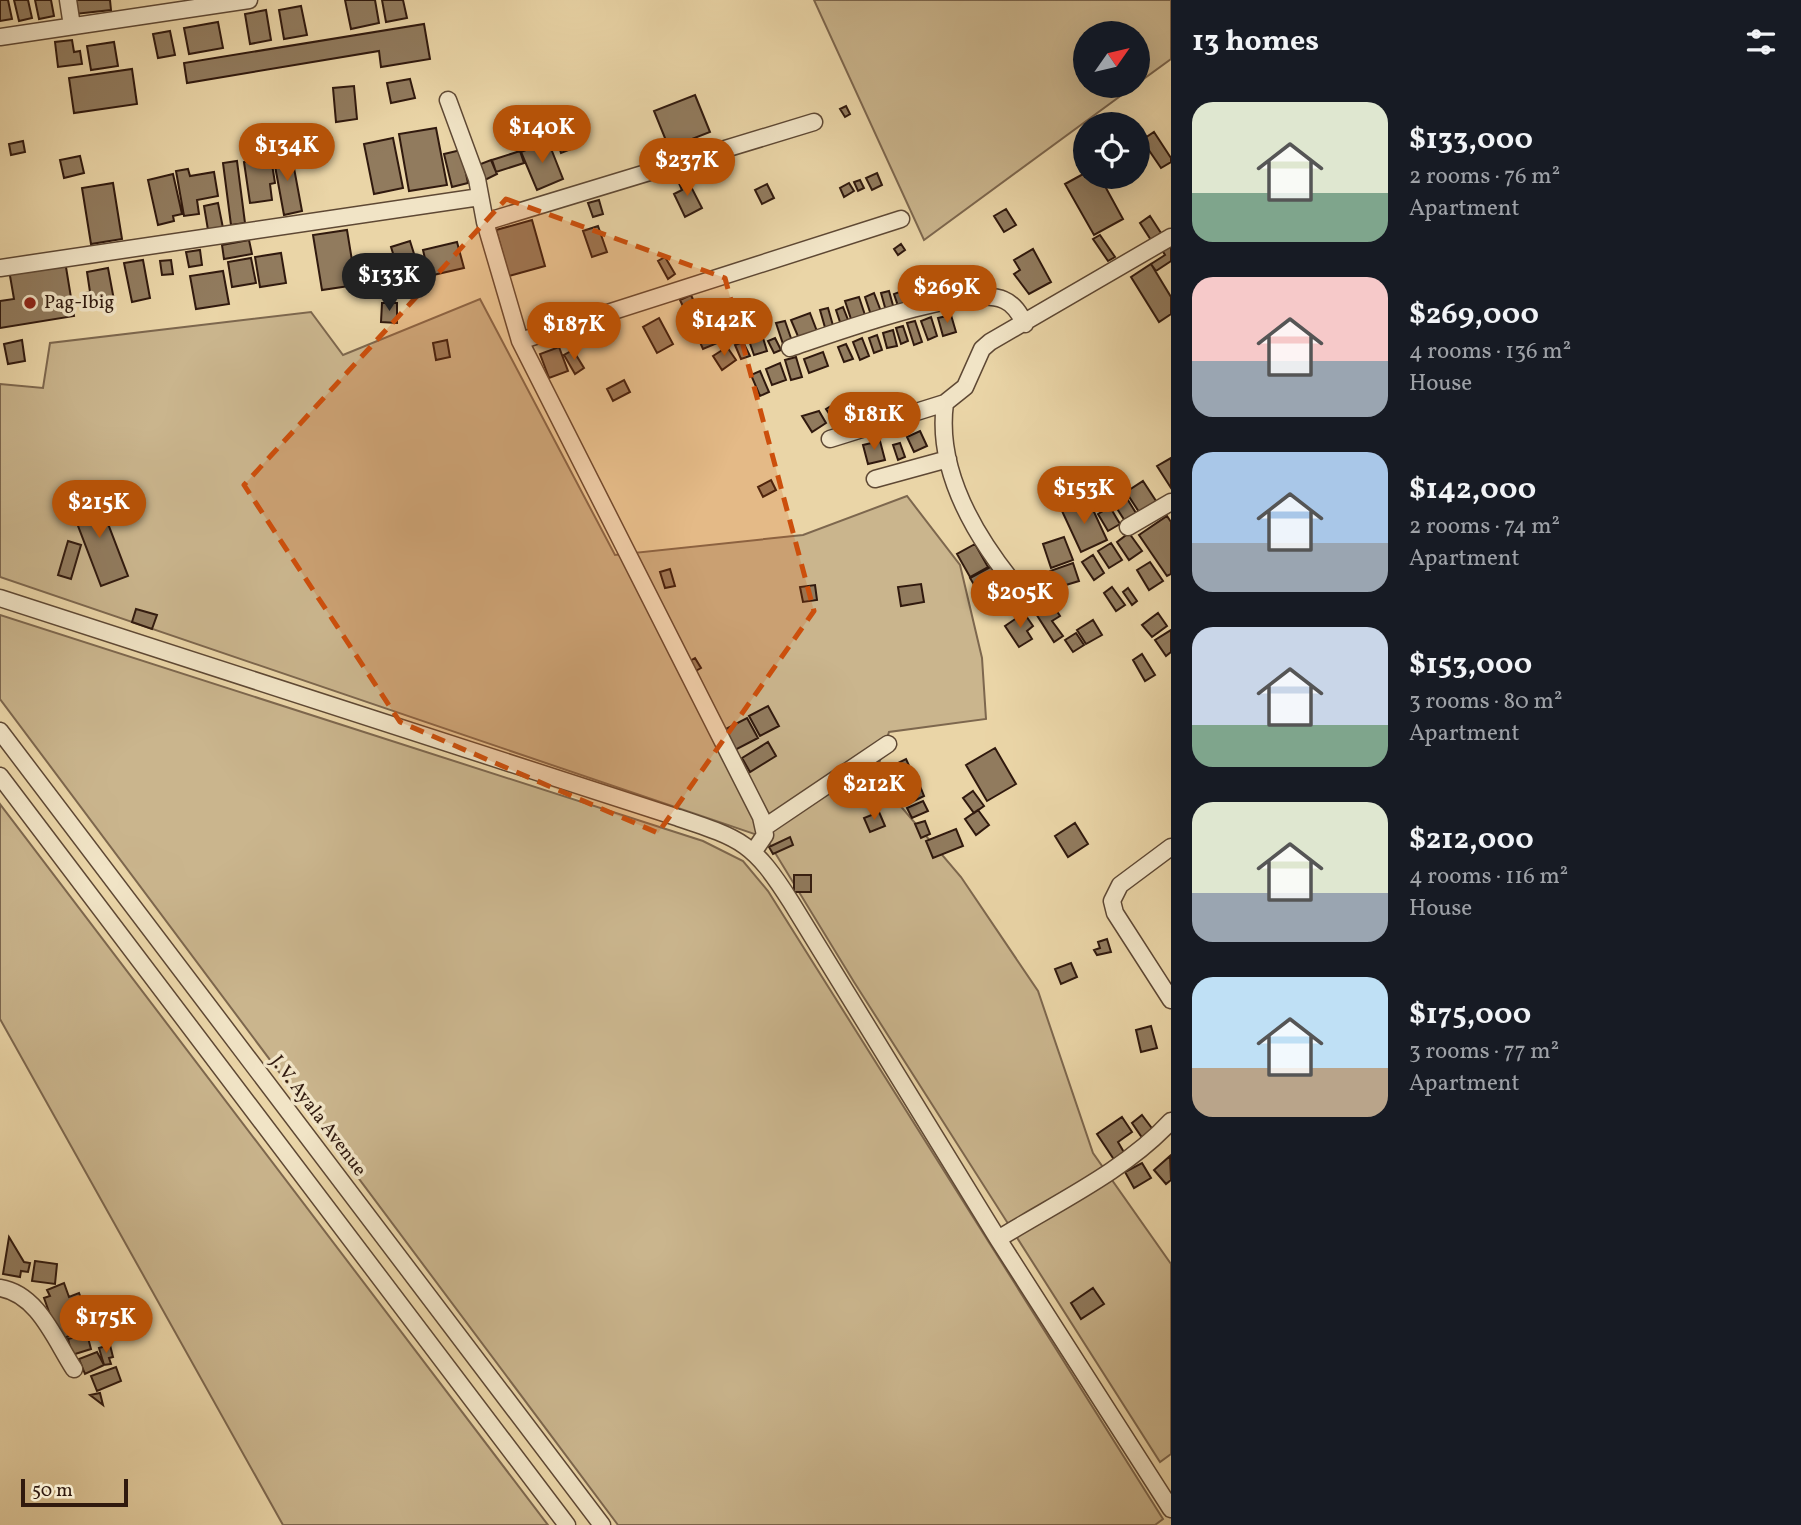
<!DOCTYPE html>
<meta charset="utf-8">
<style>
:root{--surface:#171b24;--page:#20242c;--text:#f1f3f6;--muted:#9ea1a6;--accent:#b45309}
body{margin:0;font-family:Vollkorn,serif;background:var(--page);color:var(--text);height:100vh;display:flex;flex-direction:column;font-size:26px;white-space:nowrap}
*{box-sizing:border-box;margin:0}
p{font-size:23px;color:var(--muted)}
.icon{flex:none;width:38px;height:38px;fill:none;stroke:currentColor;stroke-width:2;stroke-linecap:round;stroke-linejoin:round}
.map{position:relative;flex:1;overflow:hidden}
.panel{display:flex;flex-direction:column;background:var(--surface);width:630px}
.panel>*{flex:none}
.needle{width:46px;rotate:56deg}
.tools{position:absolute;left:1073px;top:21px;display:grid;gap:14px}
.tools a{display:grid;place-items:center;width:77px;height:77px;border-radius:50%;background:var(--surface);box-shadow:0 7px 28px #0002;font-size:35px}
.scale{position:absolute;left:21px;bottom:18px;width:107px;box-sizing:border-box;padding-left:7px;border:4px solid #30190e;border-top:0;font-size:19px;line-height:24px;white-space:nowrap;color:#30190e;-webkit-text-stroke:5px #f1e4c6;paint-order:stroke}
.price{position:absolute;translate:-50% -60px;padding:0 16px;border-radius:24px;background:var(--accent);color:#fff;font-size:23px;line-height:46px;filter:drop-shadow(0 2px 4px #0008)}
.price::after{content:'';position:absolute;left:50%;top:42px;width:21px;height:16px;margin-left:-10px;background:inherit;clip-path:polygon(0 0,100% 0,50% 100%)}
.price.on{background:#222;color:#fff}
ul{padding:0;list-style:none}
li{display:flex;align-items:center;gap:21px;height:175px;padding:0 21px}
li span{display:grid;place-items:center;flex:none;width:196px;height:140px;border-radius:21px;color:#555}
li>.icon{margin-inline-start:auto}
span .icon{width:84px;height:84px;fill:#fffc;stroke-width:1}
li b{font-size:30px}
h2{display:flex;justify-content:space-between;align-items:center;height:84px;padding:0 21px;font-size:30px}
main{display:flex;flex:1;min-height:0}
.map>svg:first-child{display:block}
.green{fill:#cab58d;stroke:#7d674e;stroke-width:2}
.building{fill:#917b5e;stroke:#30190e;stroke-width:2}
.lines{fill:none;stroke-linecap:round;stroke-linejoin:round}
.minor-casing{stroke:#5e4834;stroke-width:19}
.minor{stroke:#f1e4c6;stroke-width:16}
.marked{fill:#cc4f0c;fill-opacity:0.2;stroke:#cc4f0c;stroke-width:5;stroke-dasharray:14 9;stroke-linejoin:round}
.poi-dot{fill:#8f2418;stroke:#f1e4c6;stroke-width:2.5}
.labels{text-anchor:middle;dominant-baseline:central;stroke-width:7;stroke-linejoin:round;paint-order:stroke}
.poi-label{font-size:19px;fill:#30190e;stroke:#f1e4c6;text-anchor:start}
.street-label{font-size:19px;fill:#30190e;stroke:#f1e4c6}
</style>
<main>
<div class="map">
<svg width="1171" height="1525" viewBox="0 0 1171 1525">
<rect width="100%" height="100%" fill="#ead5a7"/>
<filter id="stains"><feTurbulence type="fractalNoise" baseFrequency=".00286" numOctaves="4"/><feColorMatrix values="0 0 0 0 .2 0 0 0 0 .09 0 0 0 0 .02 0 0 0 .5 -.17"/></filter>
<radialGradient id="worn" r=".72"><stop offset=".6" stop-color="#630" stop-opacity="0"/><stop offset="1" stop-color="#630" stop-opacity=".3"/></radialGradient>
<path class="green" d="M814,0H1171V59L1138,83V33H1085V86H1134L924,240Z
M480,299L615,555L803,535L907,496L960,565L982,658L986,719L889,732L875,776L961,877L1038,991L1093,1153L1171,1264V1454L1160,1462L854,982L766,838L0,577V384L43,388L50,343L311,312L343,355Z
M0,615L703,841L743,861L768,891L1163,1519L1155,1525H618L0,699Z
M0,804L548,1525H283L0,1019Z"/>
<path class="building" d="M0,0H8L12,19L0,21Z
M14,0H28L32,18L19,21Z
M35,0H51L54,16L39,19Z
M73,0H110L111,10L75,14Z
M345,0H375L379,23L351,29Z
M382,0H403L407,18L386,22Z
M301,6L307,35L284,39L279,10Z
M266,10L271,40L250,44L245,14Z
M218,22L223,48L189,54L184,28Z
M424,24L430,59L381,67L379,51L187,83L184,63Z
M170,31L175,55L158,58L153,34Z
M72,40L74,52L80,51L82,64L58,67L55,42Z
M114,42L118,66L91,70L87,46Z
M132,69L137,104L74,113L69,78Z
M410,79L415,98L391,103L387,83Z
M354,86L357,119L336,122L333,88Z
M695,95L710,132L669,148L654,111Z
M846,106L850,114L845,117L840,109Z
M436,128L447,185L409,191L399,134Z
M1154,132L1171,158V162L1161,168L1142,140Z
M570,136L574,148L561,153L557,141Z
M393,138L403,188L374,194L364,144Z
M23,141L25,152L11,155L9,144Z
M548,141L563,179L537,190L521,152Z
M461,150L468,183L452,187L444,154Z
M520,151L524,163L496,172L492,160Z
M291,152L302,211L284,215L273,155Z
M80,156L84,173L64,178L60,160Z
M271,158L275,183L270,184L272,200L250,203L244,162Z
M491,160L497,174L485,180L478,165Z
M237,161L245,223L231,225L223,163Z
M188,169L190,176L214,172L218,196L197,200L199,214L184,216L176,171Z
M877,173L882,185L872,190L866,178Z
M1085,173V177H1100L1123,219L1094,235L1065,184Z
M173,174L182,214L173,216L174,221L158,225L148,180Z
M686,177L702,208L685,217L674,194L682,190L678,181Z
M860,180L864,188L858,191L854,182Z
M113,183L122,239L91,244L82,188Z
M849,183L854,191L844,197L840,188Z
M767,184L774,198L762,204L755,190Z
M599,200L603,214L593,217L588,203Z
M218,203L223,228L208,230L204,206Z
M1006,209L1016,225L1004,232L994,216Z
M1150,216L1161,233L1151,240L1140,223Z
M532,220L545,266L509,276L496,230Z
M598,226L607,252L592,257L583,231Z
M347,230L356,285L322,290L313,235Z
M1100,235L1115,257L1108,261L1093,239Z
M249,240L252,254L224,259L222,245Z
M410,241L415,257L396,263L391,247Z
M457,242L464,268L429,276L423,250Z
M901,244L905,250L898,255L894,249Z
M1171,244V261L1156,271L1151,264L1165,255L1162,250Z
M1033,249L1051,282L1029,294L1014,274L1020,270L1014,260Z
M200,250L202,265L189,267L186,252Z
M281,253L286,283L260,287L255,257Z
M665,257L675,274L668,279L658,261Z
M251,258L256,283L232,287L228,262Z
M143,260L150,298L132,302L124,263Z
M171,260L173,274L162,275L160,261Z
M65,261L74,316L0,328V301L14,299L9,270Z
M1151,264L1171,297V314L1159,322L1131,277Z
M108,268L114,300L87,305L85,293L90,292L87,272Z
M223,271L229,304L196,309L190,276Z
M915,284L921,301L912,305L906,287Z
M889,291L894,309L886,311L881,293Z
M902,291L907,307L899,309L894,294Z
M874,293L882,314L872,318L865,297Z
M691,295L699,313L688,317L680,300Z
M859,297L866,318L852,322L845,301Z
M382,303H397V323L381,322Z
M843,307L850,325L842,328L836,310Z
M828,308L834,329L826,331L820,310Z
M709,312L722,341L703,349L690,320Z
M810,313L818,334L800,341L791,320Z
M951,315L956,332L943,336L938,318Z
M931,317L937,336L928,340L921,321Z
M659,318L673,344L657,353L643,327Z
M785,321L792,341L783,344L776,323Z
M915,321L922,342L914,345L907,323Z
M903,326L908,341L901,344L896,328Z
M600,327L605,339L590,346L585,334Z
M760,328L767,351L754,355L746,332Z
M893,330L897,346L887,348L883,333Z
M877,335L882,350L874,353L869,338Z
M775,338L781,350L774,353L768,341Z
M862,338L869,356L860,360L853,342Z
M22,340L25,361L8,364L4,344Z
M447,340L450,357L436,360L433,343Z
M743,342L750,356L741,359L735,345Z
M846,344L853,359L844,362L838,347Z
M559,347L568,371L549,378L540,354Z
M727,347L736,360L722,370L713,356Z
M573,350L584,368L575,374L564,355Z
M823,352L828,366L809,373L804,359Z
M796,357L802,377L791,380L785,360Z
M780,363L786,380L772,385L766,369Z
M760,371L769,392L760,396L751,375Z
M624,380L630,392L613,401L607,389Z
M871,397L880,413L864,422L855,406Z
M839,401L852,422L840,430L826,409Z
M819,411L826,423L812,432L802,416Z
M920,431L927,446L914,452L907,437Z
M880,441L885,460L868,464L863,445Z
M900,443L905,457L898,460L893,445Z
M1171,458V488L1157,466Z
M771,480L776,490L763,497L758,487Z
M1143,481L1158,504L1141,515L1126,492Z
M97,495L128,576L101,586L70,505Z
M1126,497L1136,513L1125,521L1114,504Z
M1088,499L1107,540L1081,552L1062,511Z
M1110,507L1120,524L1108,531L1098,514Z
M1167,516L1171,522V574L1167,576L1139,535Z
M1129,533L1142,551L1129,560L1117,542Z
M1064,537L1073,560L1051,568L1043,544Z
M68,541L81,545L71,579L58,575Z
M1111,543L1122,560L1109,568L1098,551Z
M975,544L988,567L970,577L957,554Z
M1093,555L1104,573L1094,580L1082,562Z
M1150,562L1163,581L1149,590L1137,570Z
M1073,563L1079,581L1056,588L1050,571Z
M994,565L1006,586L995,592L1001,603L989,610L970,578Z
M670,569L675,586L665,588L660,572Z
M921,584L924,602L901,606L898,587Z
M815,585L817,600L803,602L800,587Z
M1112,587L1125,605L1116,611L1104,593Z
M1128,588L1137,601L1132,605L1123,592Z
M1049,599L1060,616L1052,621L1063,636L1054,642L1033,609Z
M136,609L157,615L152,629L132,622Z
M1024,613L1033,626L1027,631L1032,639L1019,647L1005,626Z
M1158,613L1167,626L1152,637L1142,625Z
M1093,620L1102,635L1086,644L1077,630Z
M1171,630V652L1166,656L1155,640Z
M1076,633L1084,645L1073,652L1065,640Z
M1142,654L1155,675L1145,681L1133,660Z
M695,658L701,668L694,672L688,662Z
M768,706L779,726L760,736L749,716Z
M747,718L758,738L735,750L724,730Z
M768,742L776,756L750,772L742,758Z
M995,748L1016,784L987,801L966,765Z
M906,759L911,770L894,777L890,767Z
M877,771L882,781L872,784L868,775Z
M914,774L918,784L902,791L897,781Z
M920,786L924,796L908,804L903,793Z
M973,791L984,806L974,813L963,798Z
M923,801L928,811L912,818L907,808Z
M978,810L989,825L976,835L965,819Z
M879,812L885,826L870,832L864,818Z
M925,821L930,834L921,838L915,824Z
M1075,823L1088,844L1068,857L1055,836Z
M956,829L963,846L933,858L926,841Z
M790,837L793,845L773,854L769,847Z
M794,875H811V892H794Z
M1107,939L1111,952L1097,955L1094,950L1100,948L1098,942Z
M1071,963L1077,977L1061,984L1055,969Z
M1151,1026L1157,1048L1141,1052L1136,1030Z
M1142,1115L1154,1131L1143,1139L1132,1123Z
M1122,1117L1132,1132L1118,1142L1125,1154L1115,1161L1097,1134Z
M1170,1156L1171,1180L1166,1184L1154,1170Z
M1142,1163L1151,1178L1134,1188L1125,1172Z
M9,1237L24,1262L30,1263L28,1272L21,1271L20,1277L3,1274Z
M35,1261L57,1264L55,1284L32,1281Z
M64,1283L69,1297L79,1293L85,1309L76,1312L83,1331L59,1340L44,1298L50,1296L47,1290Z
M1093,1288L1104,1304L1081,1319L1071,1303Z
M87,1334L91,1349L72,1355L68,1339Z
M110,1345L113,1357L109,1358L111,1364L104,1365L99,1348Z
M97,1352L104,1365L85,1374L79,1359Z
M116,1367L121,1381L97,1391L91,1376Z
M100,1393L103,1405L90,1395Z"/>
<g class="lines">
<defs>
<path id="minor" d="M68,0L72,26
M0,37L249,0
M448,100L477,179L485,222L520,341L761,817L765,835L754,851
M485,222L814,122
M0,268L480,197
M520,341L901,219
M790,348C829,335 970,283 1004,300C1014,304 1020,314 1025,324
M830,439L945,403
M875,479L948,459
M1128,527L1171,502
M0,598L676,817C742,839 753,842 791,902L998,1239L1171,1509
M1026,598C981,546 935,476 945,403L965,387L982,349L990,342L1171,237
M0,731L602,1525
M0,776L567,1525
M765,827L888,744
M1171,847L1120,885L1112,901L1115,913L1171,1000
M998,1239C1056,1203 1125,1171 1171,1121
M0,1288C38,1294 55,1340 74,1369"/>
</defs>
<use href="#minor" class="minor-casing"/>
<use href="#minor" class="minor"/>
</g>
<path class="marked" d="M506,199L725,278L814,611L658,833L400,722L244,485Z"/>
<circle class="poi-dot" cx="30" cy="303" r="7"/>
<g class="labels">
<g class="poi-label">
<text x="44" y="303">Pag-Ibig</text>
</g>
<g class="street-label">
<text transform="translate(318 1116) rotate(53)">J. V. Ayala Avenue</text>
</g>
</g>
<rect width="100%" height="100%" filter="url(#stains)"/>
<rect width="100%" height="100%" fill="url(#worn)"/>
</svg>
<div class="tools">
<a><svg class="needle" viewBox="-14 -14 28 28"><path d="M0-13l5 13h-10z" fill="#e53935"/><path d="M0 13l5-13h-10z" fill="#9ea1a6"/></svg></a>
<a><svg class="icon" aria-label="locate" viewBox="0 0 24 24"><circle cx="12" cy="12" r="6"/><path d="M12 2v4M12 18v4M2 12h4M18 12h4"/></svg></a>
</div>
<div class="scale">50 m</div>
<b class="price" style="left:542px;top:165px">$140K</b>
<b class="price" style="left:287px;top:183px">$134K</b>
<b class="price" style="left:687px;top:198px">$237K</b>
<b class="price on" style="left:389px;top:313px">$133K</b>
<b class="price" style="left:947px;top:325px">$269K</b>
<b class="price" style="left:724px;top:358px">$142K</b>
<b class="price" style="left:574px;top:362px">$187K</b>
<b class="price" style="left:874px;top:452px">$181K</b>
<b class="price" style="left:1084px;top:526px">$153K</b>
<b class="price" style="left:99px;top:540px">$215K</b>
<b class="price" style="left:1020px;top:630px">$205K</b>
<b class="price" style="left:874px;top:822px">$212K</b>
<b class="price" style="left:106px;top:1355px">$175K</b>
</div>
<section class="panel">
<h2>13 homes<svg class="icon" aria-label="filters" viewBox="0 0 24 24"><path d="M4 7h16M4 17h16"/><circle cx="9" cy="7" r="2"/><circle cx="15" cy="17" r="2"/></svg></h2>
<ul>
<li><span style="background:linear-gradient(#dfe7d0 65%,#7fa58c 0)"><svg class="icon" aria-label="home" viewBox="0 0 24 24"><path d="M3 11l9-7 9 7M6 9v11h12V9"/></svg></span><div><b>$133,000</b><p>2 rooms · 76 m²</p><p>Apartment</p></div></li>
<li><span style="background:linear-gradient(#f6c9c9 60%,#9aa5b1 0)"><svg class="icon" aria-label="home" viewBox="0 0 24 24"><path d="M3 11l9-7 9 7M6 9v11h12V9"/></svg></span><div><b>$269,000</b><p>4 rooms · 136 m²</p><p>House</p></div></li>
<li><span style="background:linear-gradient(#a9c7e8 65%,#9aa5b1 0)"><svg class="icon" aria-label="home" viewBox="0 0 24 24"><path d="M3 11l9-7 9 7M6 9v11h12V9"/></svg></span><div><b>$142,000</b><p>2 rooms · 74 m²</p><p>Apartment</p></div></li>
<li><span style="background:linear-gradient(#c9d6e8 70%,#7fa58c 0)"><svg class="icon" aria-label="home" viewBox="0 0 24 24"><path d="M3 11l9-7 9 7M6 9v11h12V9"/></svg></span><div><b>$153,000</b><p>3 rooms · 80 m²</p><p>Apartment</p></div></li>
<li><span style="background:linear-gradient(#dfe7d0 65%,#9aa5b1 0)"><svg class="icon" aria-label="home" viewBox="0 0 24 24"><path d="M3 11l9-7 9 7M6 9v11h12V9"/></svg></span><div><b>$212,000</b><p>4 rooms · 116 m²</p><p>House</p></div></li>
<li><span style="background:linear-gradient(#bfe0f5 65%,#b9a48a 0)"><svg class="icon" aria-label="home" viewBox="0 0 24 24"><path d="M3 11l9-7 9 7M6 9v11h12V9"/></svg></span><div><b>$175,000</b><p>3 rooms · 77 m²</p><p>Apartment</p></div></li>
</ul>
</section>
</main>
